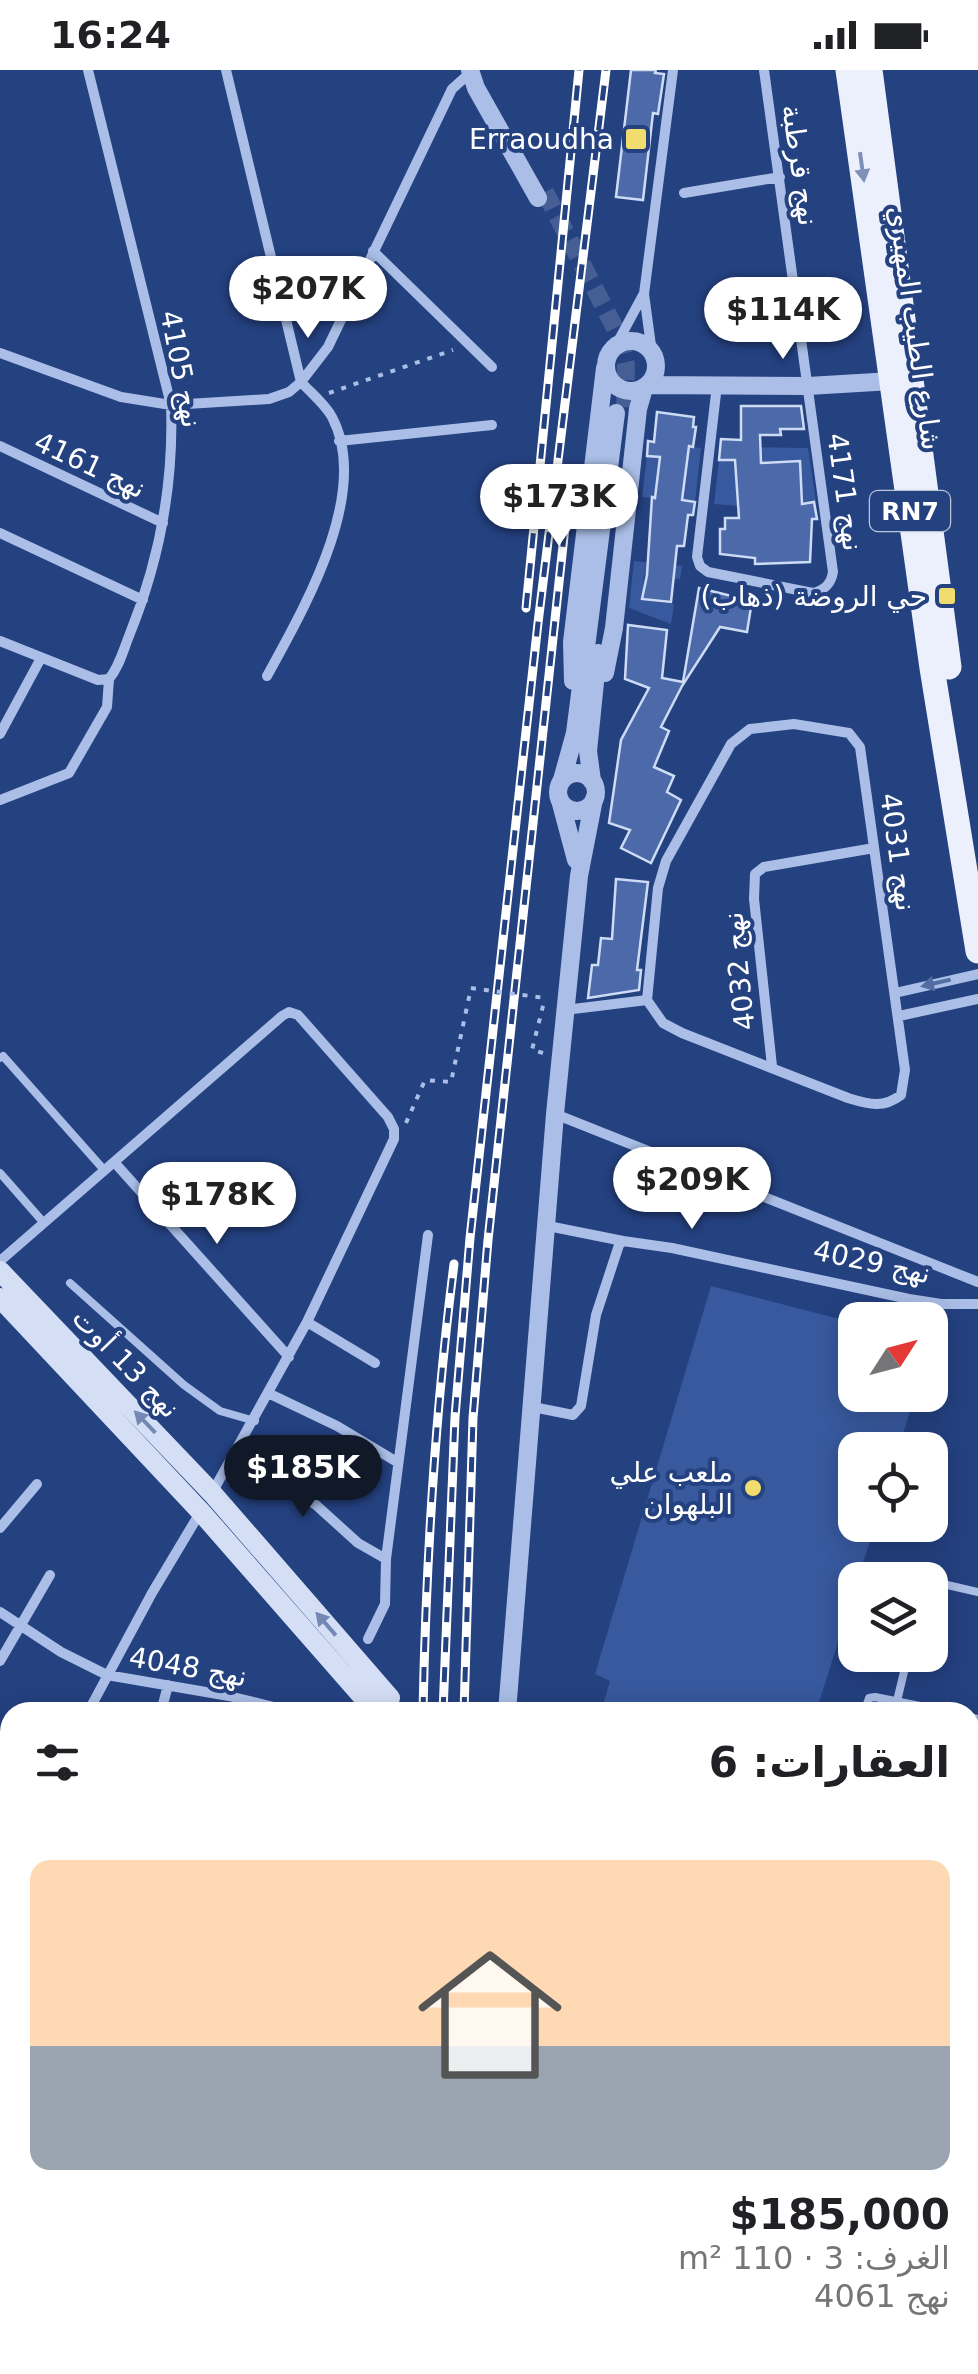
<!DOCTYPE html>
<html lang="ar">
<meta charset="utf-8">
<style>
:root{--surface:#fff;--page:#f2f2f2;--text:#202124;--muted:#757577;--accent:#111827}
body{margin:0;font-family:"DejaVu Sans",Vazirmatn,sans-serif;background:var(--page);color:var(--text);direction:rtl;height:100vh;display:flex;flex-direction:column;font-size:38px;white-space:nowrap}
*{box-sizing:border-box;margin:0}
p{font-size:32px;color:var(--muted)}
.icon{flex:none;width:55px;height:55px;fill:none;stroke:currentColor;stroke-width:2;stroke-linecap:round;stroke-linejoin:round}
.map{position:relative;flex:1;overflow:hidden;direction:ltr}
.details{position:absolute;left:0px;top:1632px;width:980px;height:672px;display:flex;flex-direction:column;background:var(--surface);border-radius:30px 30px 0 0;box-shadow:0 5px 25px #0003;direction:rtl}
.details>*{flex:none}
.needle{width:65px;rotate:54deg}
.tools{position:absolute;left:838px;top:1232px;display:grid;gap:20px}
.tools a{display:grid;place-items:center;width:110px;height:110px;border-radius:20px;background:var(--surface);box-shadow:0 5px 25px #0003;font-size:50px}
.price{position:absolute;translate:-50% -85px;padding:0 22px;border-radius:35px;background:#fff;color:#222;font-size:32px;line-height:65px;filter:drop-shadow(0 2px 5px #0008)}
.price::after{content:'';position:absolute;left:50%;top:60px;width:30px;height:22px;margin-left:-15px;background:inherit;clip-path:polygon(0 0,100% 0,50% 100%)}
.price.selected{background:var(--accent);color:#fff}
ul{padding:0;list-style:none}
li{display:grid;align-content:center;gap:20px;height:530px;padding:0 30px}
li span{display:grid;place-items:center;height:310px;border-radius:20px;color:#555}
li>.icon{margin-inline-start:auto}
span .icon{width:180px;height:180px;fill:#fffc;stroke-width:1}
li b{font-size:42px}
h2{display:flex;justify-content:space-between;align-items:center;height:120px;padding:0 30px;font-size:42px}
.status{display:flex;justify-content:space-between;align-items:center;height:70px;padding:0 50px;background:var(--surface);direction:ltr}
.status svg{height:28px;fill:currentColor}
.map>svg:first-child{display:block}
.green{fill:#38599e}
.building{fill:#4c6aa9;stroke:#cedbf5;stroke-width:2.5}
.lines{fill:none;stroke-linecap:round;stroke-linejoin:round}
.tertiary-tunnel{stroke:#455e93;stroke-width:18;stroke-dasharray:18 9;stroke-linecap:butt}
.path{stroke:#aabee7;stroke-width:4;stroke-dasharray:5 8;stroke-linecap:butt}
.service{stroke:#aabee7;stroke-width:8}
.minor{stroke:#aabee7;stroke-width:10}
.tertiary{stroke:#aabee7;stroke-width:18}
.secondary{stroke:#d4dff6;stroke-width:20}
.primary{stroke:#ecf0fd;stroke-width:25}
.rail-casing{stroke:#fff;stroke-width:9}
.rail{stroke:#244180;stroke-width:5;stroke-dasharray:15;stroke-linecap:butt}
.path-bridge{stroke:#aabee7;stroke-width:4;stroke-dasharray:5 8;stroke-linecap:butt}
.oneway{fill:#7e90b8}
.oneway2{fill:#536da4}
.oneway3{fill:#7388b5}
.poi-dot{fill:#f1dc6e;stroke:#244180;stroke-width:4}
.labels{text-anchor:middle;dominant-baseline:central;stroke-width:8;stroke-linejoin:round;paint-order:stroke}
.shield{fill:#244180;stroke:#bdc6d9;stroke-width:2.5}
.shield-label{font-size:25px;font-weight:bold;fill:#fff}
.poi-label{font-size:28px;fill:#fff;stroke:#244180;text-anchor:end}
.street-label{font-size:28px;fill:#fff;stroke:#244180}
</style>
<div class="status"><b>16:24</b><svg viewBox="0 0 49 12"><path d="M0 12V9h3v3zM5 12V6h3v6zM10 12V3h3v9zM15 12V0h3v12zM26 1h20v11H26zM47 4h2v5h-2z"/></svg></div>
<div class="map">
<svg width="978" height="2304" viewBox="0 0 978 2304">
<rect width="100%" height="100%" fill="#244180"/>
<path class="green" d="M677,375L701,378L695,432L642,427L647,386L664,388Z
M745,377L808,378L816,432L765,438L714,434L719,390H738Z
M634,491L682,496L680,509L644,505L642,529L674,534L671,554L629,538Z
M711,1216L855,1253V1325H915L898,1380H855V1455H875L816,1642H601L610,1611L595,1604Z"/>
<path class="building" d="M631,0H656L655,3L664,4L658,44L653,43L643,130L616,127Z
M741,336H801L804,359H780L781,365H760L761,393L800,391L802,434L814,432L817,449H812L810,492L755,494V488L720,484V459H725V448H739L735,390H719L721,369L741,370Z
M657,342L694,347L693,357H696L693,377L689,376L682,430L695,432L693,445H688L684,476H677L671,532L642,529L647,505L652,427L655,428L660,387L647,386L648,371L654,372Z
M699,518L752,531L747,562L720,557L682,616L661,657L669,661L654,697L674,706L667,722L681,730L651,793L621,778L630,760L609,753L621,670L649,618L625,609L628,555L667,560L662,608L683,612Z
M616,809L648,812L637,900H641L639,920L588,928L592,895H598L601,868L612,869Z"/>
<g class="lines">
<path class="tertiary-tunnel" d="M545,122L620,268L626,295L625,344"/>
<path class="path" d="M329,323L453,280
M543,983L532,980L545,928
M406,1053L425,1010L451,1012L471,918"/>
<path class="service" d="M0,988L3,986L105,1101
M0,1103L44,1153
M70,1213L184,1315L220,1341L255,1351
M930,1511L978,1522
M897,1631L908,1585
M864,1642L869,1628L875,1627L950,1642
M970,1647L978,1649"/>
<path class="minor" d="M226,0L301,312C311,323 325,334 332,347C372,423 303,540 267,606
M684,123L780,107
M373,181L492,297
M615,277L643,225
M0,283L121,327L171,335L269,329L289,322L301,312L328,277L452,19L471,2
M652,283L644,224L673,0
M717,315L697,487L700,496L708,502L813,523C825,520 831,514 833,502L764,0
M339,371L492,355
M0,376L163,453
M0,463L143,530
M0,571L98,610L109,609C119,597 123,581 129,566C159,492 174,415 171,335L88,0
M794,654L849,663L860,677L905,1000L901,1025C883,1039 868,1034 848,1028L682,963L663,953L647,930L658,818L666,791L731,674L750,659Z
M0,664L41,588
M0,730L69,703L107,637L109,609
M895,923L978,904
M565,940L647,930
M899,946L978,929
M772,996L754,829L755,804L764,797L874,778
M555,1044L978,1212
M115,1093L289,1287
M548,1156L623,1171
M0,1191L282,946L289,942L298,945L388,1047L394,1059V1069L307,1252L212,1423
M307,1252L375,1293
M270,1324L337,1356L397,1392
M533,1337L573,1345L581,1336L596,1245L619,1175L623,1171L672,1178L909,1229L941,1234H978
M237,1383L316,1435L358,1473L386,1489
M0,1458L37,1414
M0,1542L61,1582L107,1605L229,1626L286,1640L324,1642
M368,1569L385,1534L386,1489L428,1165
M0,1591L50,1505
M88,1642L152,1523L201,1441
M161,1642L168,1615
M0,1809L10,1789
M0,1833L10,1835
M0,1939L10,1941
M0,2029L10,2031
M0,2142L10,2144
M3,2235L10,2213
M272,2295L355,2304
M611,2295L635,2304
M660,2304L661,2295
M783,2304L785,2295"/>
<path class="tertiary" d="M470,0L476,18L538,128
M606 296a25 25 0 1 1 50 0a25 25 0 1 1-50 0Z
M648,315L808,316L892,311
M605,603L614,558L638,339L644,318
M573,611L572,572L605,298
M558 722a19 19 0 1 1 38 0a19 19 0 1 1-38 0Z
M562,710L575,663L616,343
M592,711L588,681L598,583
M560,730L576,790
M507,1642L555,1044L579,806L594,729
M494,2295V2304
M381,2304L382,2295"/>
<path class="secondary" d="M0,1201L212,1423L390,1628
M0,1228L201,1442L376,1642
M970,1897L978,1792
M970,2071L978,2014
M970,2102L978,2097
M920,2304L921,2295
M937,2304L938,2295"/>
<path class="primary" d="M848,0L932,598L978,881
M870,0L949,597"/>
<defs>
<path id="rail" d="M526,538L579,0
M423,1642C426,1492 435,1343 454,1194
M443,1642L455,1347L470,1168L538,553L606,0
M464,1642L473,1348L488,1170L565,457
M424,2295V2304
M450,2295V2304"/>
</defs>
<use href="#rail" class="rail-casing"/>
<use href="#rail" class="rail"/>
<path class="path-bridge" d="M471,918L545,928"/>
</g>
<defs><path id="oneway-solid" d="M-6-.8H1V-3.2L6.5 0L1 3.2V.8H-6Z" transform="scale(2.5)"/></defs>
<use class="oneway" href="#oneway-solid" transform="translate(862 97) rotate(82)"/>
<use class="oneway2" href="#oneway-solid" transform="translate(936 913) rotate(167)"/>
<g class="oneway3">
<use href="#oneway-solid" transform="translate(145 1352) rotate(-134)"/>
<use href="#oneway-solid" transform="translate(326 1554) rotate(-131)"/>
</g>
<g class="poi-dot">
<rect x="624" y="57" width="24" height="24" rx="5"/>
<rect x="937" y="516" width="20" height="20" rx="5"/>
<circle cx="753" cy="1418" r="10"/>
</g>
<g class="labels">
<rect class="shield" x="870" y="421" width="80" height="40" rx="8"/>
<g class="shield-label">
<text x="910" y="441">RN7</text>
</g>
<g class="poi-label">
<text x="614" y="69">Erraoudha</text>
<text x="927" y="526">حي الروضة (ذهاب)</text>
<text x="733" y="1402">ملعب علي<tspan x="733" dy="32">البلهوان</tspan></text>
</g>
<g class="street-label">
<text transform="translate(800 95) rotate(82)">نهج قرطبة</text>
<text transform="translate(915 258) rotate(82)">شارع الطيب المهيري</text>
<text transform="translate(181 299) rotate(79)">نهج 4105</text>
<text transform="translate(90 395) rotate(25)">نهج 4161</text>
<text transform="translate(845 422) rotate(82)">نهج 4171</text>
<text transform="translate(898 782) rotate(82)">نهج 4031</text>
<text transform="translate(739 901) rotate(-96)">نهج 4032</text>
<text transform="translate(872 1192) rotate(12)">نهج 4029</text>
<text transform="translate(126 1293) rotate(46)">نهج 13 أوت</text>
<text transform="translate(188 1597) rotate(10)">نهج 4048</text>
</g>
</g>
</svg>
<div class="tools">
<a><svg class="needle" viewBox="-14 -14 28 28"><path d="M0-13l5 13h-10z" fill="#e53935"/><path d="M0 13l5-13h-10z" fill="#757577"/></svg></a>
<a><svg class="icon" aria-label="locate" viewBox="0 0 24 24"><circle cx="12" cy="12" r="6"/><path d="M12 2v4M12 18v4M2 12h4M18 12h4"/></svg></a>
<a><svg class="icon" aria-label="layers" viewBox="0 0 24 24"><path d="M12 4l9 5-9 5-9-5zM3 14l9 5 9-5"/></svg></a>
</div>
<b class="price" style="left:308px;top:271px">$207K</b>
<b class="price" style="left:783px;top:292px">$114K</b>
<b class="price" style="left:559px;top:479px">$173K</b>
<b class="price" style="left:692px;top:1162px">$209K</b>
<b class="price" style="left:217px;top:1177px">$178K</b>
<b class="price selected" style="left:303px;top:1450px">$185K</b>
<section class="details">
<h2>العقارات: 6<svg class="icon" aria-label="filters" viewBox="0 0 24 24"><path d="M4 7h16M4 17h16"/><circle cx="9" cy="7" r="2"/><circle cx="15" cy="17" r="2"/></svg></h2>
<ul>
<li><span style="background:linear-gradient(#ffd9b3 60%,#9aa5b1 0)"><svg class="icon" aria-label="home" viewBox="0 0 24 24"><path d="M3 11l9-7 9 7M6 9v11h12V9"/></svg></span><div><b>$185,000</b><p>الغرف: 3 · 110 m²</p><p>نهج 4061</p></div></li>
</ul>
</section>
</div>
